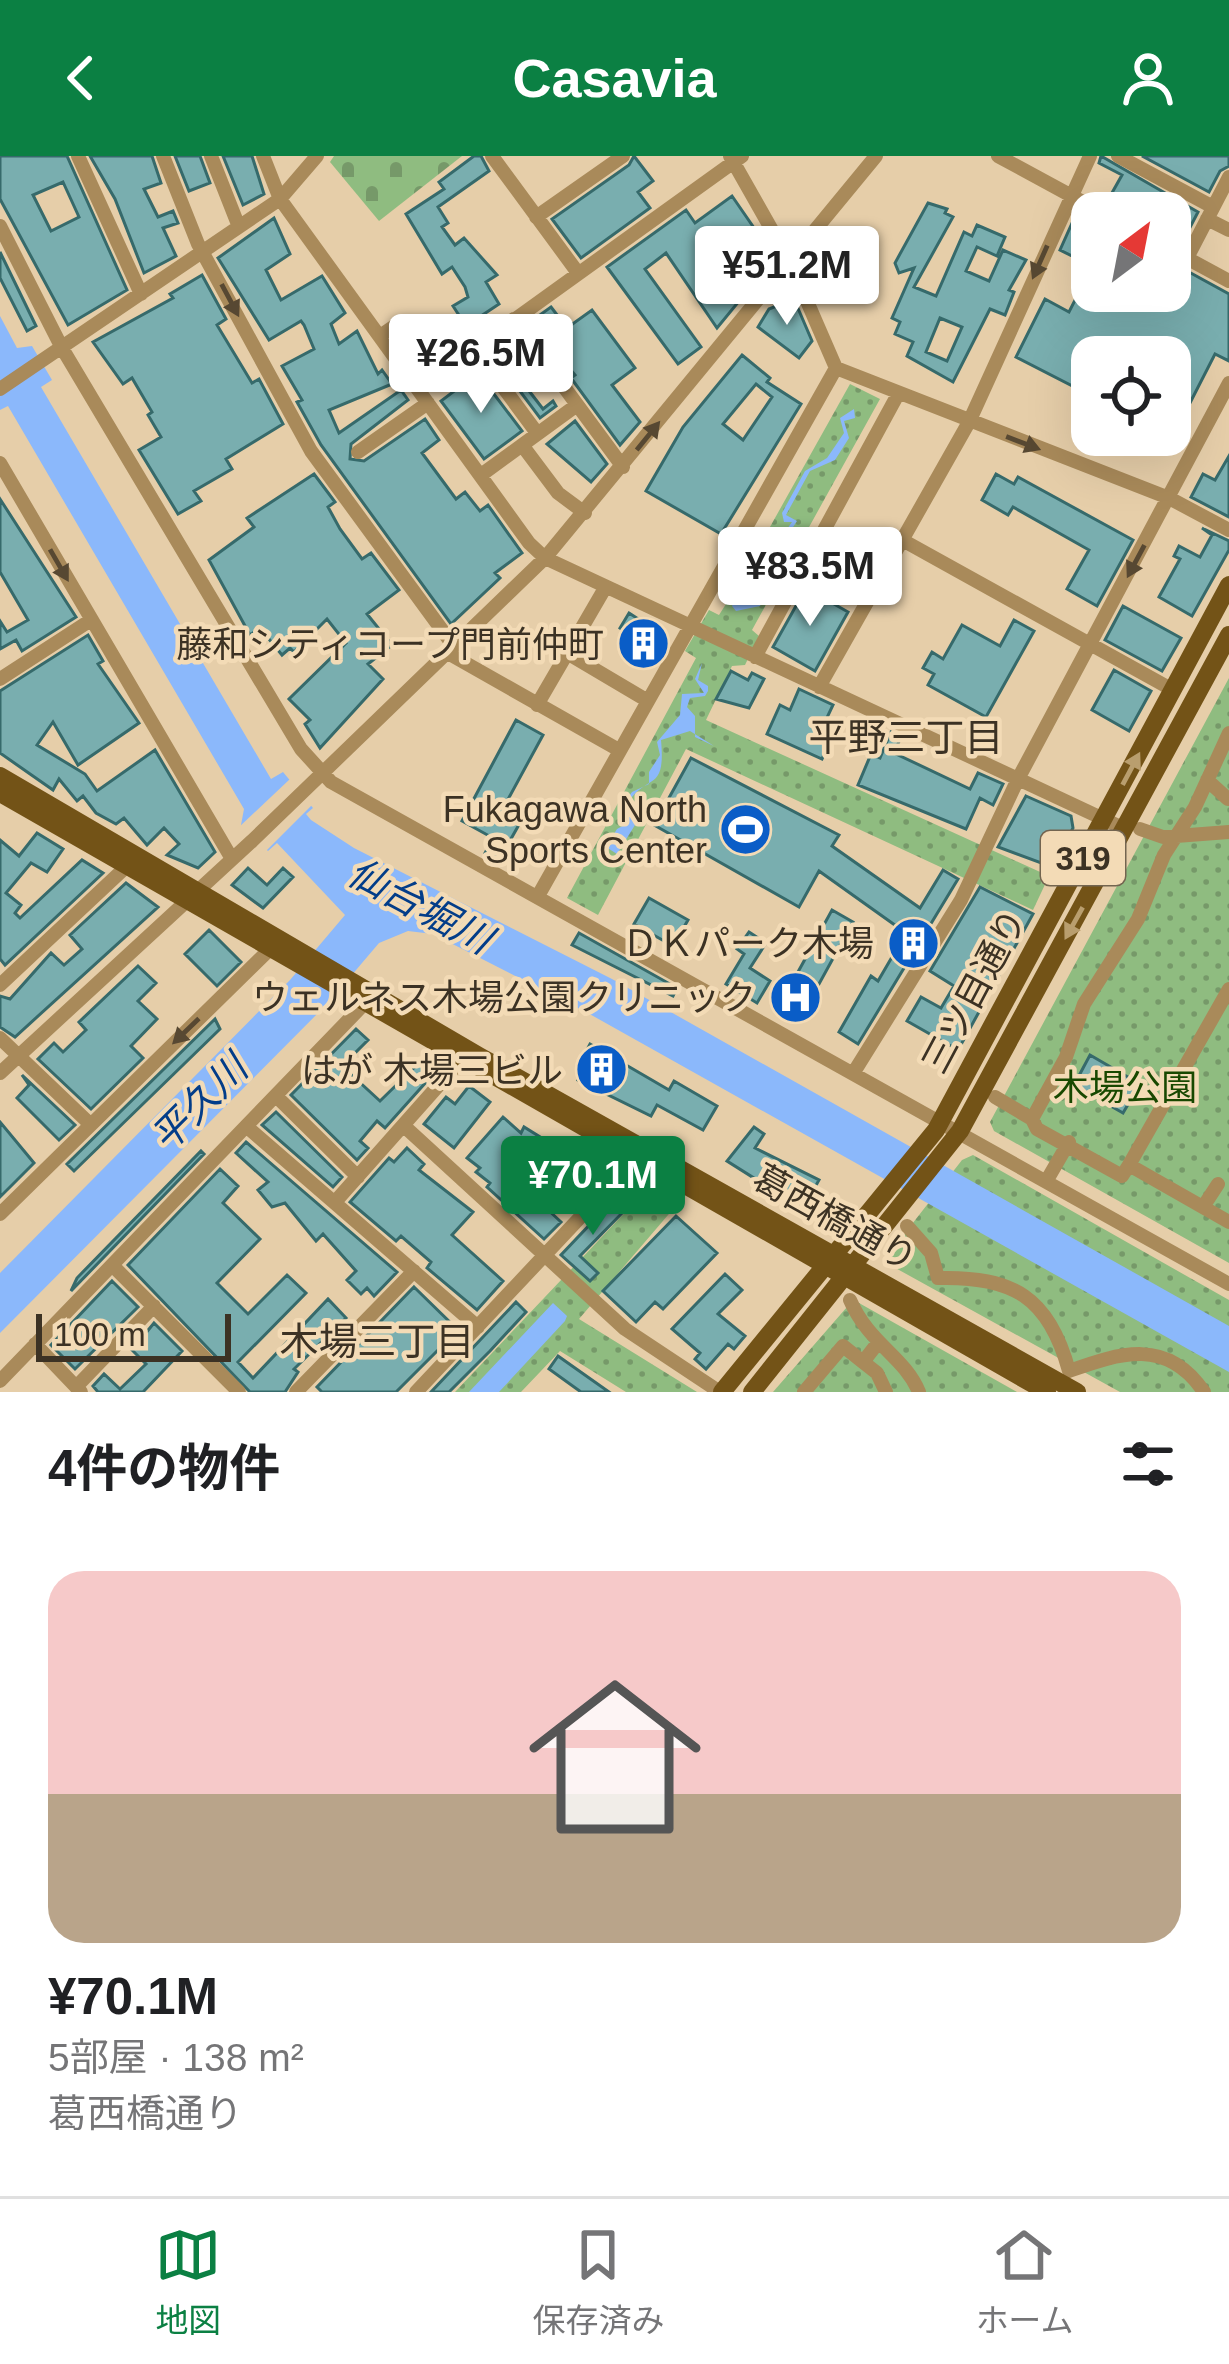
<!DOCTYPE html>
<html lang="ja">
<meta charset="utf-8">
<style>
:root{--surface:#fff;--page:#f6f6f6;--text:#202124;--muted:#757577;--line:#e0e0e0;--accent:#0b8043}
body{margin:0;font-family:Arial,"Noto Sans JP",sans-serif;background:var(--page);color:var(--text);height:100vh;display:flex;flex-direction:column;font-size:45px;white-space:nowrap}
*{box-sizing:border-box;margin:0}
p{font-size:39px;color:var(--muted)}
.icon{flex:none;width:66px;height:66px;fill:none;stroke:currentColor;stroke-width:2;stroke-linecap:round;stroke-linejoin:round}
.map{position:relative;height:1236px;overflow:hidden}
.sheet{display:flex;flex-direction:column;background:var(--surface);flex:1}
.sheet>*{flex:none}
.needle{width:78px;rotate:32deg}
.controls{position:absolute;left:1071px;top:36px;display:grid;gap:24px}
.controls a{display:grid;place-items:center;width:120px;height:120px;border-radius:24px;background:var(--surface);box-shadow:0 12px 48px #0002;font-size:60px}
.scale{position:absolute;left:36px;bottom:30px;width:195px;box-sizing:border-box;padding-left:12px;border:6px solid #3c3224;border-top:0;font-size:33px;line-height:42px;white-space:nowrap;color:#3c3224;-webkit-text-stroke:9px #f3dbb6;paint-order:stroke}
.price{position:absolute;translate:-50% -102px;padding:0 27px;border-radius:12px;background:#fff;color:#222;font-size:39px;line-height:78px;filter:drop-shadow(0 3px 6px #0008)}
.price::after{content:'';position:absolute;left:50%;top:72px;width:36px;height:27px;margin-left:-18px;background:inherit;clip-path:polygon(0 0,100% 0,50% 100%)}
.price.active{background:var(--accent);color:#fff}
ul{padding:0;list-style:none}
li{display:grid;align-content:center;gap:24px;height:636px;padding:0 48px}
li+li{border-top:3px solid var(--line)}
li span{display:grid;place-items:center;height:372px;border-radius:36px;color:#555}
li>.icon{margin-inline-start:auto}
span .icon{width:216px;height:216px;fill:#fffc;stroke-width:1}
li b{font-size:51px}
h2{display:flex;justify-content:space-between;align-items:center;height:144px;padding:0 48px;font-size:51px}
header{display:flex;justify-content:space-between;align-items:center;height:156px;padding:0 48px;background:var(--accent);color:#fff;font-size:54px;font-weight:600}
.tabs{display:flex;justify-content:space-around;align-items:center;height:168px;border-top:3px solid var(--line);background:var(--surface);font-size:33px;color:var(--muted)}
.tabs a{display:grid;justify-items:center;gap:6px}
.tabs .active{color:var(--accent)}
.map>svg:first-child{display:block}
.cemetery{fill:url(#cemetery-stones)}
.park{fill:url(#park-dots)}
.water{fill:#8bb8fb}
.pier{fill:#e6cea9}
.building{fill:#79aeaf;stroke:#366a6b;stroke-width:3;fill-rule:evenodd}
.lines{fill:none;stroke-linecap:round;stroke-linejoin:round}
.minor{stroke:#a98a5a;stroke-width:14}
.major{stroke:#735317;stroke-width:18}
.oneway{fill:#574832}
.oneway2{fill:#b99e6e}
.labels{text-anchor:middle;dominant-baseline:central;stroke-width:9;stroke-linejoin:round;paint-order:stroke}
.shield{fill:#f3dbb6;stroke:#736550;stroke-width:3}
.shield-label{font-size:33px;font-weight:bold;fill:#3c3224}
.poi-label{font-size:36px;fill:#3c3224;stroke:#f3dbb6;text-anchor:end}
.street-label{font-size:36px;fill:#3c3224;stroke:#f3dbb6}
.park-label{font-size:36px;fill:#184800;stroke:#f3dbb6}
.neighbourhood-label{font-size:39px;fill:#3c3224;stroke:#f3dbb6}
.water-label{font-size:39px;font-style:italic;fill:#033d89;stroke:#f3dbb6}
</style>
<header><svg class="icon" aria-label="back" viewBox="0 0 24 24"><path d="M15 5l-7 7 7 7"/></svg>Casavia<svg class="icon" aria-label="person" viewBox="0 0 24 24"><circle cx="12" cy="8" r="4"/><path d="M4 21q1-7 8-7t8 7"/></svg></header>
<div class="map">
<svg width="1229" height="1236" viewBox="0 0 1229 1236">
<defs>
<pattern id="cemetery-stones" width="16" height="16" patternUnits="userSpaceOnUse" patternTransform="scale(3)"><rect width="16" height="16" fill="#8fbc80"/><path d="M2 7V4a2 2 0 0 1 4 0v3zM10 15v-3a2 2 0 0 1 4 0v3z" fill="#769969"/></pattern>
<pattern id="park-dots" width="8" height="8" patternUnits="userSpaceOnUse" patternTransform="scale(3)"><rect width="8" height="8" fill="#8fbc80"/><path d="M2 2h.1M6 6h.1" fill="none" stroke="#769969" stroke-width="1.8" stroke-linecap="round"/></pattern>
</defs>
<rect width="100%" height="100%" fill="#e6cea9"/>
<path class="cemetery" d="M334,0H462L379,65L330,6Z"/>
<path class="park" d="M850,228L880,243L752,474L759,480L745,509L732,510L706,564L1049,720L1033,754L686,593L598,759L567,742L696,502L685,495L709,454L719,459L733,437Z
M1229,522V1107L994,975L990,966Z
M973,999L1229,1144V1236H1120L890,1109L891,1095L962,1004Z
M652,1028L680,1045L579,1163L697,1236H626L560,1195L521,1236H455Z
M859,1147L1017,1236H773L847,1151Z"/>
<path class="water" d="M0,160L17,192L32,190L52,224L41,231L271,623L283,616L313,652L306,658L311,664L354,692L612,823L1229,1170V1216L586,856L433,778L408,775L379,787L328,847L0,1177V1117L290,824L345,759L277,687L268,695L241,669L244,653L8,250L0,254Z
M854,253L855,262L844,265L849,282L835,304L810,315L786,359L797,365L776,397L780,411L760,450L736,455L732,450L746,422H762L775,409L771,396L792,366H784L782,357L805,315L827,302L844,277L840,262Z
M702,507L698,524L708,530V535L705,540L690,542L687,551L695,560V581L714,590L690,575L661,584C666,638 647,616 627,648L635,669L617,698L606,691L617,673L628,667L624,647L632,636L649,628V616L660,599L657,586L680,559L682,538L704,537L695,523Z
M553,1147L567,1160L565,1165L499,1236H469Z"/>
<path class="pier" d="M290,623L314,647L263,698L238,672Z"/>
<path class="building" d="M0,0H67L127,134L68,169L0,43ZM63,26L79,61L51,75L33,39Z
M90,0H152L161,27L144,33L158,61L173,55L178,67L163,72L176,100L144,117L115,43Z
M175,0H200L210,27L189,35Z
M223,0H252L264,38L243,49Z
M474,0H481L489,15L438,51L448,67L442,71L455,89L464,82L497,119L486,126L499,148L466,170L453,150L468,141L465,131L452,111L442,118L406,58L444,33L439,26Z
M634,0L653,25L638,36L650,52L581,102L552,63L629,9Z
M1101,0L1198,56L1183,85L1170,77V57H1123L1108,44L1122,19L1099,7Z
M1142,0H1229V10L1220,15L1209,36Z
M732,40L774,101L737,140L740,144L717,172L666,97L645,113L701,191L678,208L607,111L686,54L695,67Z
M928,47L947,53L945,57L953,61L914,131L936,140L964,76L972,80L977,69L1005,81L997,100L977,91L966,115L989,125L1003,94L1026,104L1009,134L1014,136L1005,159L990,153L953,226L907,200L913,186L895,178L900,166L892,162L914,112L899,117L895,107ZM940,162L962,171L947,205L926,196Z
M1077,56L1092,64L1087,96L1092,110L1060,94Z
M274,62L290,98L266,114L281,144L322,120L345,157L331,168L339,188L357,175L378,218L382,214L392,228L329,254L339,277L401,234L408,244L351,288L350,303L364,305L425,263L439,284L422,297L456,343L465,336L480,355L488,349L522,397L495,417L500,422L451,468L321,289L297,246L302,244L282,210L314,193L304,169L301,165L269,184L218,102Z
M0,96L36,170L27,175L0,122Z
M1178,110L1229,138V205L1215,198L1170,286V201H1092V240L1016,201L1045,143L1069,156L1092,111V135H1170Z
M202,119L226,163L217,169L252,227L259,223L283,268L226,303L232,313L194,335L201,345L178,358L139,294L161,281L148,259L152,256L132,222L123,228L93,186L173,142L170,138Z
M794,143L812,185L799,202L758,171L769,153Z
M551,151L567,172L592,154L635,212L612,229L640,266L620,289L571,222L575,219L530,166Z
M512,179L538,217L523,227L543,253L553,245L556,250L540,262L490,195Z
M742,199L770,222L767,226L801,248L721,378L646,335L683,271ZM756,228L772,241L743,284L723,268Z
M478,217L522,275L484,303L441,245Z
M575,265L607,308L591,326L547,288Z
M1229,300V361L1191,341L1203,318L1215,324Z
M314,318L335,346L328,351L340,373L362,403L371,397L399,434L367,458L392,489L368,508L383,523L320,592L305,568L310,564L289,543L346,487L327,463L294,496L290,492L282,499L260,472L250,479L209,404L254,371L247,362Z
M996,318L1014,328L1018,321L1133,384L1097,450L1067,433L1089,394L1013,351L1008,359L982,344Z
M0,343L76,461L22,495L16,484L0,493V465L7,476L28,464L0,416Z
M1202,372L1229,385V394L1192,460L1159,441L1180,403L1174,400L1179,390L1200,401L1212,379Z
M806,432L848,456L815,515L773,491Z
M1123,450L1181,482L1162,515L1105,484Z
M629,457L666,481L646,512L621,496L631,480L620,472Z
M1014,464L1034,475L986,561L928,529L934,518L923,512L932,496L943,503L962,469L1000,490Z
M88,479L103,505L98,508L139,567L78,609L53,566L37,589L85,618L97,635L155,594L215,696L198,712L167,699L179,688L164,672L147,689L124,662L116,668L96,657L83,640L77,645L59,623L53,634L0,597V535Z
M1114,514L1151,535L1129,575L1092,554Z
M731,515L748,524L752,517L764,523L749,552L716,543Z
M799,533L833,549L823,570L835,575L822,603L767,578L780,549L790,554Z
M516,564L543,579L506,647L525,658L499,704L485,697L493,682L462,665Z
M891,576L901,581L894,597L970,633L978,617L1003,628L993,649L980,642L966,673L858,629L871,598L880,602Z
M691,602L839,679L832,690L920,752L943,714L958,723L858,888L839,876L871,820L878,825L906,777L819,715L799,751L654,669Z
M1026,640L1071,660L1073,672L1052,711L998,691Z
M37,677L63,693L47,716L31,707L6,737L21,749L15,757L20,762L82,704L103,717L5,809L0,803V684L19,700Z
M248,712L267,729L283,712L293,721L263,752L232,729Z
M126,727L158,751L15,881L0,871V840L10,843L51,797L64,809L82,793L70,779Z
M980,731L1033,758L958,894L907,865L921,841L941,852L954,830L930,815Z
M649,742L688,764L673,790L634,768Z
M832,754L853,766L808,848L787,836Z
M209,774L241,806L217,830L185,798Z
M749,776L766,787L750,812L770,825L757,847L726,828L744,798L737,793Z
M579,777L677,832L673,840L572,789Z
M138,810L156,827L138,845L157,863L131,890L143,902L91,953L38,903L54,887L63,896L86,874L79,866Z
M215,863L220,873L74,1015L67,1008Z
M356,873L368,884L342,910L380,945L423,903L436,915L385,972L377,965L360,985L368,992L357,1004L291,939Z
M590,888L669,934L674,925L717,950L703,974L657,949L651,960L578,924L583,915L577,912Z
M1090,899L1140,928L1123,957L1074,929Z
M22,919L75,969L59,984L17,942L29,929Z
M469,930L490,946L454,992L424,968L446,941L455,948Z
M276,956L342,1021L333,1031L262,969Z
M503,961L521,977L524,971L603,1020L584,1040L565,1028L545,1051L561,1066L544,1083L487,1031L490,1027L476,1016L480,1012L467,1002Z
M0,966L34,1007L0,1041Z
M754,971L764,978L755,992L819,1024L803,1053L727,1005Z
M246,986L397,1116L374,1140L367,1132L361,1138L347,1124L356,1115L323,1078L316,1085L285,1047L272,1051L258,1034L268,1026L236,997Z
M407,992L424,1008L419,1014L473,1056L452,1079L503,1125L477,1154L427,1112L431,1106L401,1080L396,1085L350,1046L389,1002L394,1006Z
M201,995L204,998L71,1135L77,1122Z
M220,1013L238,1030L223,1047L260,1083L217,1127L248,1158L287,1119L306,1137L238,1206L253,1222L328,1143L346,1162L294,1213L298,1216L285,1236H250L128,1109Z
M617,1040L628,1051L580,1100L598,1117L590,1125L561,1099Z
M676,1060L717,1097L663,1153L655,1146L636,1166L603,1135Z
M725,1118L742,1134L718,1158L745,1180L734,1193L728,1188L706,1213L695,1203L700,1197L672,1173Z
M112,1125L138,1151L75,1213L51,1189Z
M414,1131L458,1174L396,1236H322L317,1231Z
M516,1146L526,1156L490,1195L449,1236H431Z
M154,1167L182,1195L143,1236H98L93,1230L104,1218L120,1233L146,1208L132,1194Z
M558,1200L609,1236H581L549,1213Z"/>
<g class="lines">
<path class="minor" d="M78,0L141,138
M163,0L198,88L311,295L453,489
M211,0L239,71
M263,0L280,43L529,387L545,402L1125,673
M492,0L578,117
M730,0L790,106L836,212L1169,342L1229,374
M998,0L1103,57
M1118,0L1213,51
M536,61L623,0
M1207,63L1229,74
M0,70L62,192L301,593L331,626L1229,1128
M1170,93L1229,125
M1187,102L1229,21
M514,163L623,311
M380,180L399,167
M474,192L537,277
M0,233L280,43L317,0
M418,233L742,0
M522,289L558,337L585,357
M358,296L428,247
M0,307L232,703
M481,319L577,249
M904,385L1173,534
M446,496L619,594
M567,497L648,545
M755,501L897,240
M0,523L91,464
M819,531L969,266L1090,0
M537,549L605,432
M1229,577L1195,651L1164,699L1138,763L1084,848L1066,901L1032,963L1037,973L1122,1020L1129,1009L1229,1066
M1207,624L1228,643
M1140,673L1163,681L1229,676
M538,740L836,212
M0,829L127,710
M0,882L90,968
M854,916L961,744L1018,623L1229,227
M0,917L252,685L545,402L876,0
M276,940L358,1021
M995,941L1032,963
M246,970L478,1171
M404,970L625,1173L720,1236
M1129,1009L1229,833
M1047,1024L1069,986
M335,1046L461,904
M1203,1051L1218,1028
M0,1058L270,793
M907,1070L931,1097L938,1122C1013,1120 1049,1141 1069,1215C1120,1197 1167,1181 1204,1236
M112,1109L239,1236
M850,1144C869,1188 904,1200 919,1236
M35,1188L81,1236
M863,1206L877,1217L886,1236
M0,1225L363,849
M76,1231L154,1150
M296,1236L414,1115
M416,1236L635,1003
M804,1236L843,1190L863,1206L877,1188"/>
<path class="major" d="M0,620L479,900L1077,1236
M0,637L1047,1236
M722,1236L936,974L1229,429
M752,1236L960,975L1229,479"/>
</g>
<defs><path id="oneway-solid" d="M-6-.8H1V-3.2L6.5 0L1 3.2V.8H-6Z" transform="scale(3)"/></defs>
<g class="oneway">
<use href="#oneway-solid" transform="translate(1040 106) rotate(114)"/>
<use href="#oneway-solid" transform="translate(230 144) rotate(62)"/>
<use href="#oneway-solid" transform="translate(648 280) rotate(-51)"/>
<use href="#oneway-solid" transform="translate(1023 287) rotate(21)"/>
<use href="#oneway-solid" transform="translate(1136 405) rotate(118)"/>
<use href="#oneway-solid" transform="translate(59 409) rotate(60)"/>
<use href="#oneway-solid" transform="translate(186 875) rotate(136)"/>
</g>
<g class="oneway2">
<use href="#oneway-solid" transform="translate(1131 613) rotate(-62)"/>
<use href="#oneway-solid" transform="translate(1074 767) rotate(119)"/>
</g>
<defs>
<symbol id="building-disc" viewBox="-11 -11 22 22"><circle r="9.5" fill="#0a5dc7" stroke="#f3dbb6"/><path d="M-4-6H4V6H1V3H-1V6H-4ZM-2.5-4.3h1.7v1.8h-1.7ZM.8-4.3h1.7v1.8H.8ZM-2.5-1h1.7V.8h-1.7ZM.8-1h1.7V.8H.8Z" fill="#fff"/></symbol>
<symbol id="stadium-disc" viewBox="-11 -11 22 22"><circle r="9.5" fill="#0a5dc7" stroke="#f3dbb6"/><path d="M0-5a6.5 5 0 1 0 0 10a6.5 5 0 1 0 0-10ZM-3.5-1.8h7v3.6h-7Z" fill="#fff"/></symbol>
<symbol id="hospital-disc" viewBox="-11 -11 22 22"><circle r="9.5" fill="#0a5dc7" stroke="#f3dbb6"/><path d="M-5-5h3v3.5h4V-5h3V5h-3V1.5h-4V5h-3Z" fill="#fff"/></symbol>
</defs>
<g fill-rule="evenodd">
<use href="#building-disc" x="614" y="458" width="59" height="59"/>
<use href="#stadium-disc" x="716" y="644" width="59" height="59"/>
<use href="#building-disc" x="884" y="758" width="59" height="59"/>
<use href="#hospital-disc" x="766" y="812" width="59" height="59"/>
<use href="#building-disc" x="572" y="884" width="59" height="59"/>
</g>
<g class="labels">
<rect class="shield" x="1041" y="675" width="84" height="54" rx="9"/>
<g class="shield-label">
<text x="1083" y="702">319</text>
</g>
<g class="poi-label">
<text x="604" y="488">藤和シティコープ門前仲町</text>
<text x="707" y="653">Fukagawa North<tspan x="707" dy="41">Sports Center</tspan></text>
<text x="874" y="787">ＤＫパーク木場</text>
<text x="756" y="841">ウェルネス木場公園クリニック</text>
<text x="563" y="914">はが 木場三ビル</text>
</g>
<g class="street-label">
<text transform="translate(974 835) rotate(-62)">三ツ目通り</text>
<text transform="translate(835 1062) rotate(29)">葛西橋通り</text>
</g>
<g class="park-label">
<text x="1125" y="931">木場公園</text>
</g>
<g class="neighbourhood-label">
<text x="906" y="581">平野三丁目</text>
<text x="377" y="1185">木場三丁目</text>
</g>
<g class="water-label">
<text transform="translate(420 750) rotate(28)">仙台堀川</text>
<text transform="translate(199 947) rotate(-45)">平久川</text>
</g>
</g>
</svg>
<div class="controls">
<a><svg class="needle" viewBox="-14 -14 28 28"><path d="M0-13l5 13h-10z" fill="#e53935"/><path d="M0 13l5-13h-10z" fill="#757577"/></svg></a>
<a><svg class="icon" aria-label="locate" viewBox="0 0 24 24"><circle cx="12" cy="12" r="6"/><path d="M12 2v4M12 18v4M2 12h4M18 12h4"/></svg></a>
</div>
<div class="scale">100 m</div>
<b class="price" style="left:787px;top:172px">¥51.2M</b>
<b class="price" style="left:481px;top:260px">¥26.5M</b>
<b class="price" style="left:810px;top:473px">¥83.5M</b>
<b class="price active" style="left:593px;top:1082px">¥70.1M</b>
</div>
<section class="sheet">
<h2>4件の物件<svg class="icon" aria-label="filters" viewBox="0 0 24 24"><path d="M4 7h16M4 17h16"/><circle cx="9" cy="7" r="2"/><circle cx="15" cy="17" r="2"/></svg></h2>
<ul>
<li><span style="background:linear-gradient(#f6c9c9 60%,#b9a48a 0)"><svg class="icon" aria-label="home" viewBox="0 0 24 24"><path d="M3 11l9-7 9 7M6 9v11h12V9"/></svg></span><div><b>¥70.1M</b><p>5部屋 · 138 m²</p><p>葛西橋通り</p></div></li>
</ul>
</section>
<nav class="tabs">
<a class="active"><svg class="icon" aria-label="map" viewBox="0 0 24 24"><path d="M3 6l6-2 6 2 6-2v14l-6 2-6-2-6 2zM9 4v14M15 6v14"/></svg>地図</a>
<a><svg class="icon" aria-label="saved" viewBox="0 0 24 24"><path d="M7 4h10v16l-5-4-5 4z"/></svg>保存済み</a>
<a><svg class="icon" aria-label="home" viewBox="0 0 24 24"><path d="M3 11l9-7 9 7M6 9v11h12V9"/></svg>ホーム</a>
</nav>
